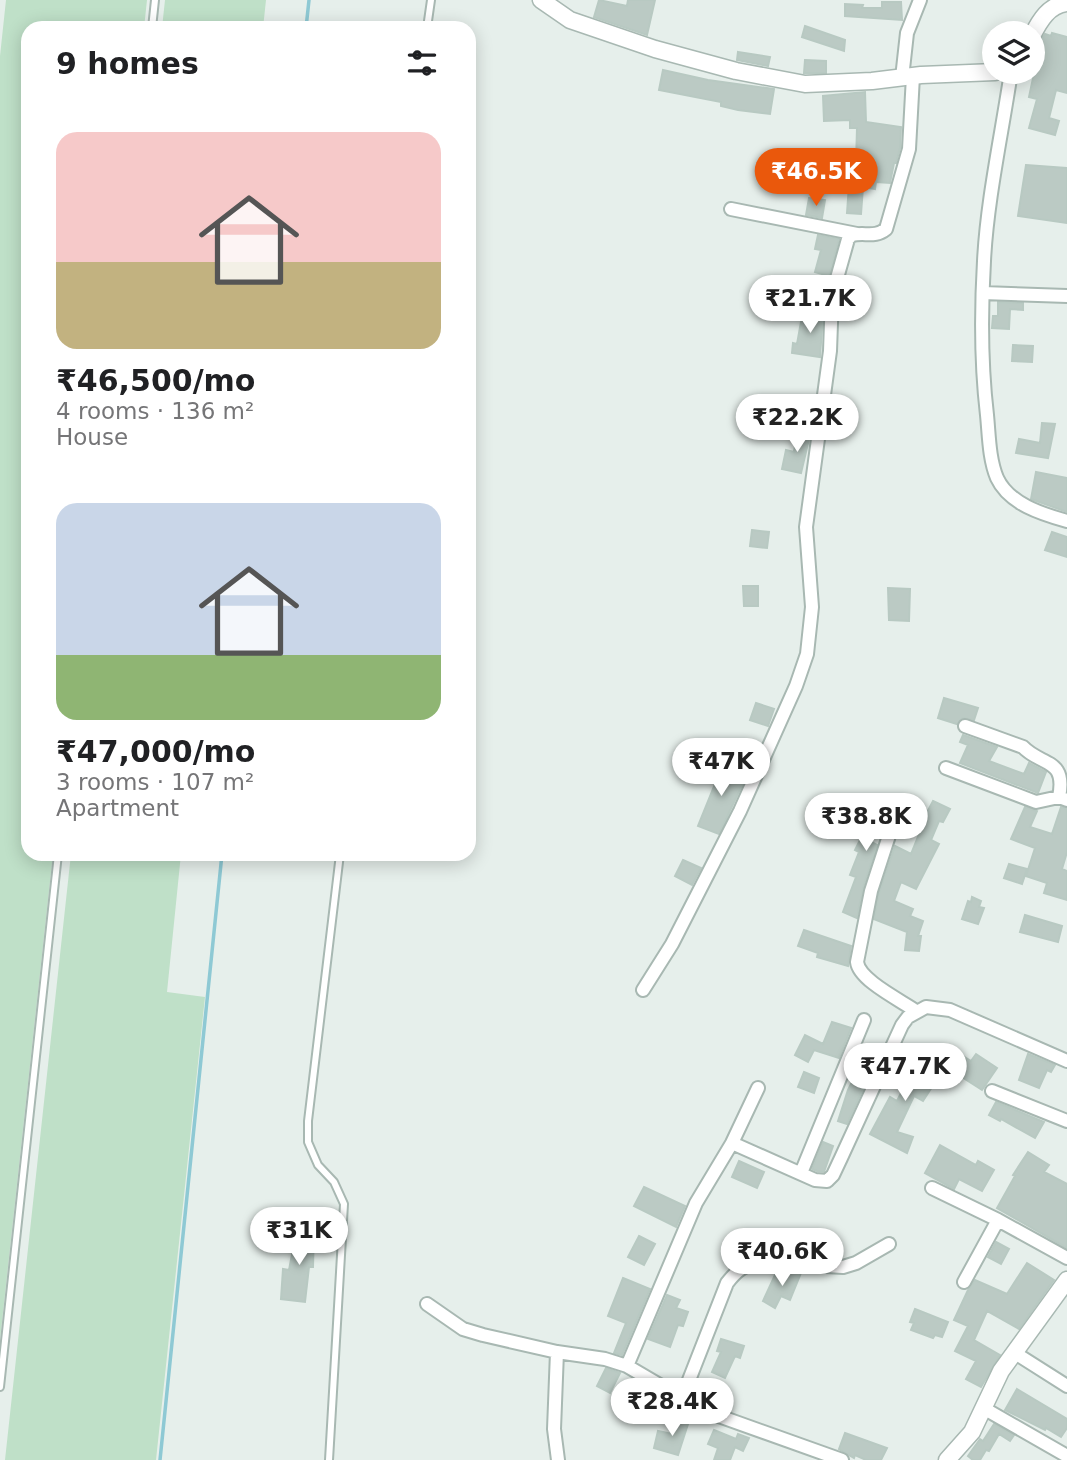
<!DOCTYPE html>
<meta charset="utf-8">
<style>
:root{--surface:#fff;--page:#f6f6f6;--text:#202124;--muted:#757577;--accent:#ea580c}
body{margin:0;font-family:"DejaVu Sans",sans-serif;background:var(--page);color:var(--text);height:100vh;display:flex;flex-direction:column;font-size:26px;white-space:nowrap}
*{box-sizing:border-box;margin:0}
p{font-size:23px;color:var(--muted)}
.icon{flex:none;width:38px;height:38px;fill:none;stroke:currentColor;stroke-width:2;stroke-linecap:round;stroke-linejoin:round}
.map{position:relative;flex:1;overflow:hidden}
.panel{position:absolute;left:21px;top:21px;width:455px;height:840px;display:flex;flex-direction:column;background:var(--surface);border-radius:21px;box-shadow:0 4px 18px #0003}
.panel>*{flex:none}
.buttons{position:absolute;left:982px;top:21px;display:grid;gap:14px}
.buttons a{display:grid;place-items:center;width:63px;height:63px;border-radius:50%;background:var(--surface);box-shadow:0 4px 18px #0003;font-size:35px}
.price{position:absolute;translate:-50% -60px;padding:0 16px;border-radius:24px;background:#fff;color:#222;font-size:23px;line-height:46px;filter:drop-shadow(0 2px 4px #0008)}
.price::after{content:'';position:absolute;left:50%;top:42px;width:21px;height:16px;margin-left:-10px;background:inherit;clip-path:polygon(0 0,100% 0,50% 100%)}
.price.active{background:var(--accent);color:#fff}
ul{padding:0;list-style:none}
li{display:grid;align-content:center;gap:14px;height:371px;padding:0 35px}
li span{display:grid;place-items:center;height:217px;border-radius:21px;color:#555}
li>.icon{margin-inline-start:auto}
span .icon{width:126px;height:126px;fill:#fffc;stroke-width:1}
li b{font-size:30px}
h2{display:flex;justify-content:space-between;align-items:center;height:84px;padding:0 35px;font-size:30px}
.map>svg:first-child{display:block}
.green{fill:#bfe0c8}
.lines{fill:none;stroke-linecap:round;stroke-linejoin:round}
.stream{stroke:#8ec9d4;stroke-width:3.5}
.building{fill:#bbcac4;stroke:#b8c9c2;stroke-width:2}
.service-casing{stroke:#a8b8b2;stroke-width:10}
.minor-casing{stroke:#a8b8b2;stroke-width:16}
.tertiary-casing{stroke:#a8b8b2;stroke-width:19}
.service{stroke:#fff;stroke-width:6}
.minor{stroke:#fff;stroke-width:12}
.tertiary{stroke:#fff;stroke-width:16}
</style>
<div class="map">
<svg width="1067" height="1460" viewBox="0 0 1067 1460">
<rect width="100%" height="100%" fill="#e6efeb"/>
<path class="green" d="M6,0H147L144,28H28V854H53L0,1340V56Z
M165,0H266L263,28H162Z
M71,854H181L167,992L205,997L156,1460H5Z"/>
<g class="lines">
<path class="stream" d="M306,28L309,0
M160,1460L222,854"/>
</g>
<path class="building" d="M599,0L627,6L628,0H655L647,35L594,17Z
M882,2H901L902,20L845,16V4L863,5L862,8H882Z
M805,26L845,40L844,51L802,37Z
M1052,33L1067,37V93L1056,90L1049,118L1059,121L1055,135L1029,128L1037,99L1029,97L1039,50H1036L1037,45L1045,34L1051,36Z
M738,52L770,57L768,66L737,60Z
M805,60L826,61V73H804Z
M663,70L708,80L774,89L770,114L738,110L721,106V102L659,90Z
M865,92L866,122L901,127L900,148L896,163H894L890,183L876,182L875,189L863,187L861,214L847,213L849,185H846L849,162L856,163L857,128H850V120L824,121L823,96Z
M1026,165L1067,168V223L1018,216Z
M809,198L825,200L822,218L806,215Z
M818,235L839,239L829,276L815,272L821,250L815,249Z
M998,302L1023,303V310L1010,309L1009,329L992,328L993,316H998Z
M803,311L823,314L820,357L792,353L793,343L797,344Z
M1013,345L1033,346L1032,362L1012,361Z
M1042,423L1055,424L1048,458L1016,453L1019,439L1040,443Z
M797,433L810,435L801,473L782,469L786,450L794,452Z
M1036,472L1067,478V512L1031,499Z
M752,530L769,532L767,548L750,546Z
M1052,532L1067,537V557L1045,550Z
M743,586H758V606H744Z
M888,588L910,589L909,621L889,620Z
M944,698L978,708L974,720L963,718L957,724L938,718Z
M756,703L774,709L768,726L750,720Z
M963,735L997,747L989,761L1024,774L1029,763L1046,772L1038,793L960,763L968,745L960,742Z
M724,756L735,761L729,775L744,781L719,834L698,826L721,769L719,768Z
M876,796L892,803L883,826L878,824L870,841L877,845L863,888L857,918L843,912L856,877L850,875L859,852L855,850L864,832L860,830Z
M933,801L950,809L943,822L939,821L931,840L939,844L916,889L901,882L894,901L913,909L910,916L923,921L918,936H921L919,951L905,950L907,932L874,919L879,893L895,846L911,854L919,834L906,828L912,813L924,818Z
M1025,807L1037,811L1030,827L1052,834L1061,807L1067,809V852L1062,869L1067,871V900L1044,893L1047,883L1026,876L1035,848L1011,839Z
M683,860L701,868L692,885L675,876Z
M1009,864L1027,869L1022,884L1004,878Z
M972,897L981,901L979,907L984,908L978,924L962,919L968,901L971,902Z
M1025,915L1062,926L1058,942L1020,932Z
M804,930L851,946L848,966L817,957L818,953L798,946Z
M832,1022L851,1028L839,1058L814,1050L808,1062L795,1055L805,1035L823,1044Z
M952,1049L971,1061L976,1054L997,1068L982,1090L943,1065Z
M907,1053L930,1069L931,1067L941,1073L923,1101L914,1096L897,1132L913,1137L907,1153L870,1134L890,1097L897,1101L911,1073L899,1065Z
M1028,1054L1055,1065L1051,1072L1047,1070L1039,1088L1019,1080Z
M862,1062L873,1067L847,1124L838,1121L848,1090Z
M804,1072L819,1078L814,1093L798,1087Z
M996,1102L1044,1122L1035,1138L1001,1119L1000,1121L989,1115Z
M823,1142L833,1146L824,1172L817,1171L812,1169Z
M940,1145L976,1165L978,1161L994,1170L982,1191L959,1179L954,1189L925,1173Z
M1028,1152L1049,1165L1044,1172L1067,1184V1248L997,1208L1015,1176L1013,1175Z
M739,1161L764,1172L757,1188L732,1177Z
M644,1187L685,1206L676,1227L634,1206Z
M294,1230L314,1231L313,1267H309L305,1302L281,1299L283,1269L289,1270L294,1244L288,1243Z
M639,1236L655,1244L644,1265L628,1257Z
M996,1242L1009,1249L1001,1264L988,1257Z
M1027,1263L1054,1280L1019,1329L987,1311L974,1340L1000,1355L981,1387L966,1379L976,1361L955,1351L968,1326L954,1320L968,1290L975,1280L1007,1294Z
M786,1272L801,1273L790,1300L781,1296L775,1308L763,1301L775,1275L783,1280Z
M623,1278L650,1289L622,1355L614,1353L626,1323L608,1316Z
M667,1295L680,1300L676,1308L688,1312L683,1326L678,1325L670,1347L648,1339Z
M915,1309L948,1322L942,1337L935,1335L933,1338L911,1330L914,1323L910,1322Z
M721,1339L744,1346L740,1358L735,1356L725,1378L712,1372L721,1352L717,1351Z
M606,1368L620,1373L610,1393L597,1386Z
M1017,1389L1067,1419V1428L1061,1437L1046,1428L1045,1430L1005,1410Z
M677,1417L689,1421L678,1455L654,1448L658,1431L672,1434Z
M994,1424L1014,1435L1010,1441L999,1434L989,1451L986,1450L980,1460H973L968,1456L980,1439L983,1441Z
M714,1430L736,1439L738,1434L749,1438L743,1451L735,1447L730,1460H714L718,1448L708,1444Z
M845,1433L887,1448L881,1460H866L855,1455L854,1458L839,1449Z"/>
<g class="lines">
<defs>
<path id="service" d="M152,28L155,0
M427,28L431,0
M0,1387L58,854
M329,1460L344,1204L334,1182L318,1165L308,1142V1121L340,854"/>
<path id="minor" d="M1011,72C1002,133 987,200 984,261C981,312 981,364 987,415C989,435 989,459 997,478C1009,504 1042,514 1067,521
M902,78L907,33L920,0
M731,209L857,234
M983,293L1067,296
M965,726L1023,747C1041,766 1067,758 1059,797L1067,800
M946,768L1036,802L1059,797
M897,811L871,891L857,962C859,980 900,1000 916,1011
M643,990L672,944L740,811L796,686L807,654L812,607L806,527L830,351L832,296L848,239L852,235C865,232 875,238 886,229L909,149L913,76
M992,1091L1067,1121
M732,1143L815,1180L827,1181L833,1175L841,1158L902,1025L908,1017L926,1007L950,1010L1067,1061
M801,1173L864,1020
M932,1188L998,1220L1067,1258
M964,1282L998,1220
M427,1304L463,1329L483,1335L557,1352L605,1359L627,1366L702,1410L842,1460
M557,1352L554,1429L558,1460
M1015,1353L1067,1386
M627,1366L696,1203L732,1143L758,1088
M682,1398L727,1283C737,1270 744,1265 760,1262L843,1267L856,1263L889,1244
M985,1409L1067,1456"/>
<path id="tertiary" d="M541,0L570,20L655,49L736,71L805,84L872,81L921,75L995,72
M1032,36C1040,20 1049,5 1067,3
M947,1460L972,1432L1001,1371L1067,1280"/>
</defs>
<use href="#service" class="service-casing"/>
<use href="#minor" class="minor-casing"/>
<use href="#tertiary" class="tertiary-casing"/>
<use href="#service" class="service"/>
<use href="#minor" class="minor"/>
<use href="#tertiary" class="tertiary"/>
</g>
</svg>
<div class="buttons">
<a><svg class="icon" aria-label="layers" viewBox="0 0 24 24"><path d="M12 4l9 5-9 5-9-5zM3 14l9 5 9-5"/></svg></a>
</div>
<b class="price active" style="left:816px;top:208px">₹46.5K</b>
<b class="price" style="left:810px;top:335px">₹21.7K</b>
<b class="price" style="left:797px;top:454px">₹22.2K</b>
<b class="price" style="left:721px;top:798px">₹47K</b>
<b class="price" style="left:866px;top:853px">₹38.8K</b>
<b class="price" style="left:905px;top:1103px">₹47.7K</b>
<b class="price" style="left:299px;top:1267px">₹31K</b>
<b class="price" style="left:782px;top:1288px">₹40.6K</b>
<b class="price" style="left:672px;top:1438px">₹28.4K</b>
<section class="panel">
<h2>9 homes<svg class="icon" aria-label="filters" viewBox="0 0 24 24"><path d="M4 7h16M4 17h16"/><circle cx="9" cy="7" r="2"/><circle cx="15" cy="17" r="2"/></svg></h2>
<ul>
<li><span style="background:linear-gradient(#f6c9c9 60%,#c2b280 0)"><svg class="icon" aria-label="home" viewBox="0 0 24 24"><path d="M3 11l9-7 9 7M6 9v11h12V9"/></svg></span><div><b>₹46,500/mo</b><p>4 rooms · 136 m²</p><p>House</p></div></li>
<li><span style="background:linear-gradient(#c9d6e8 70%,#8fb573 0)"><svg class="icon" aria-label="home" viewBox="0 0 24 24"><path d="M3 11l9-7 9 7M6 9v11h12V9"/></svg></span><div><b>₹47,000/mo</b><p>3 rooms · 107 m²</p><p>Apartment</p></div></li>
</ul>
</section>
</div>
